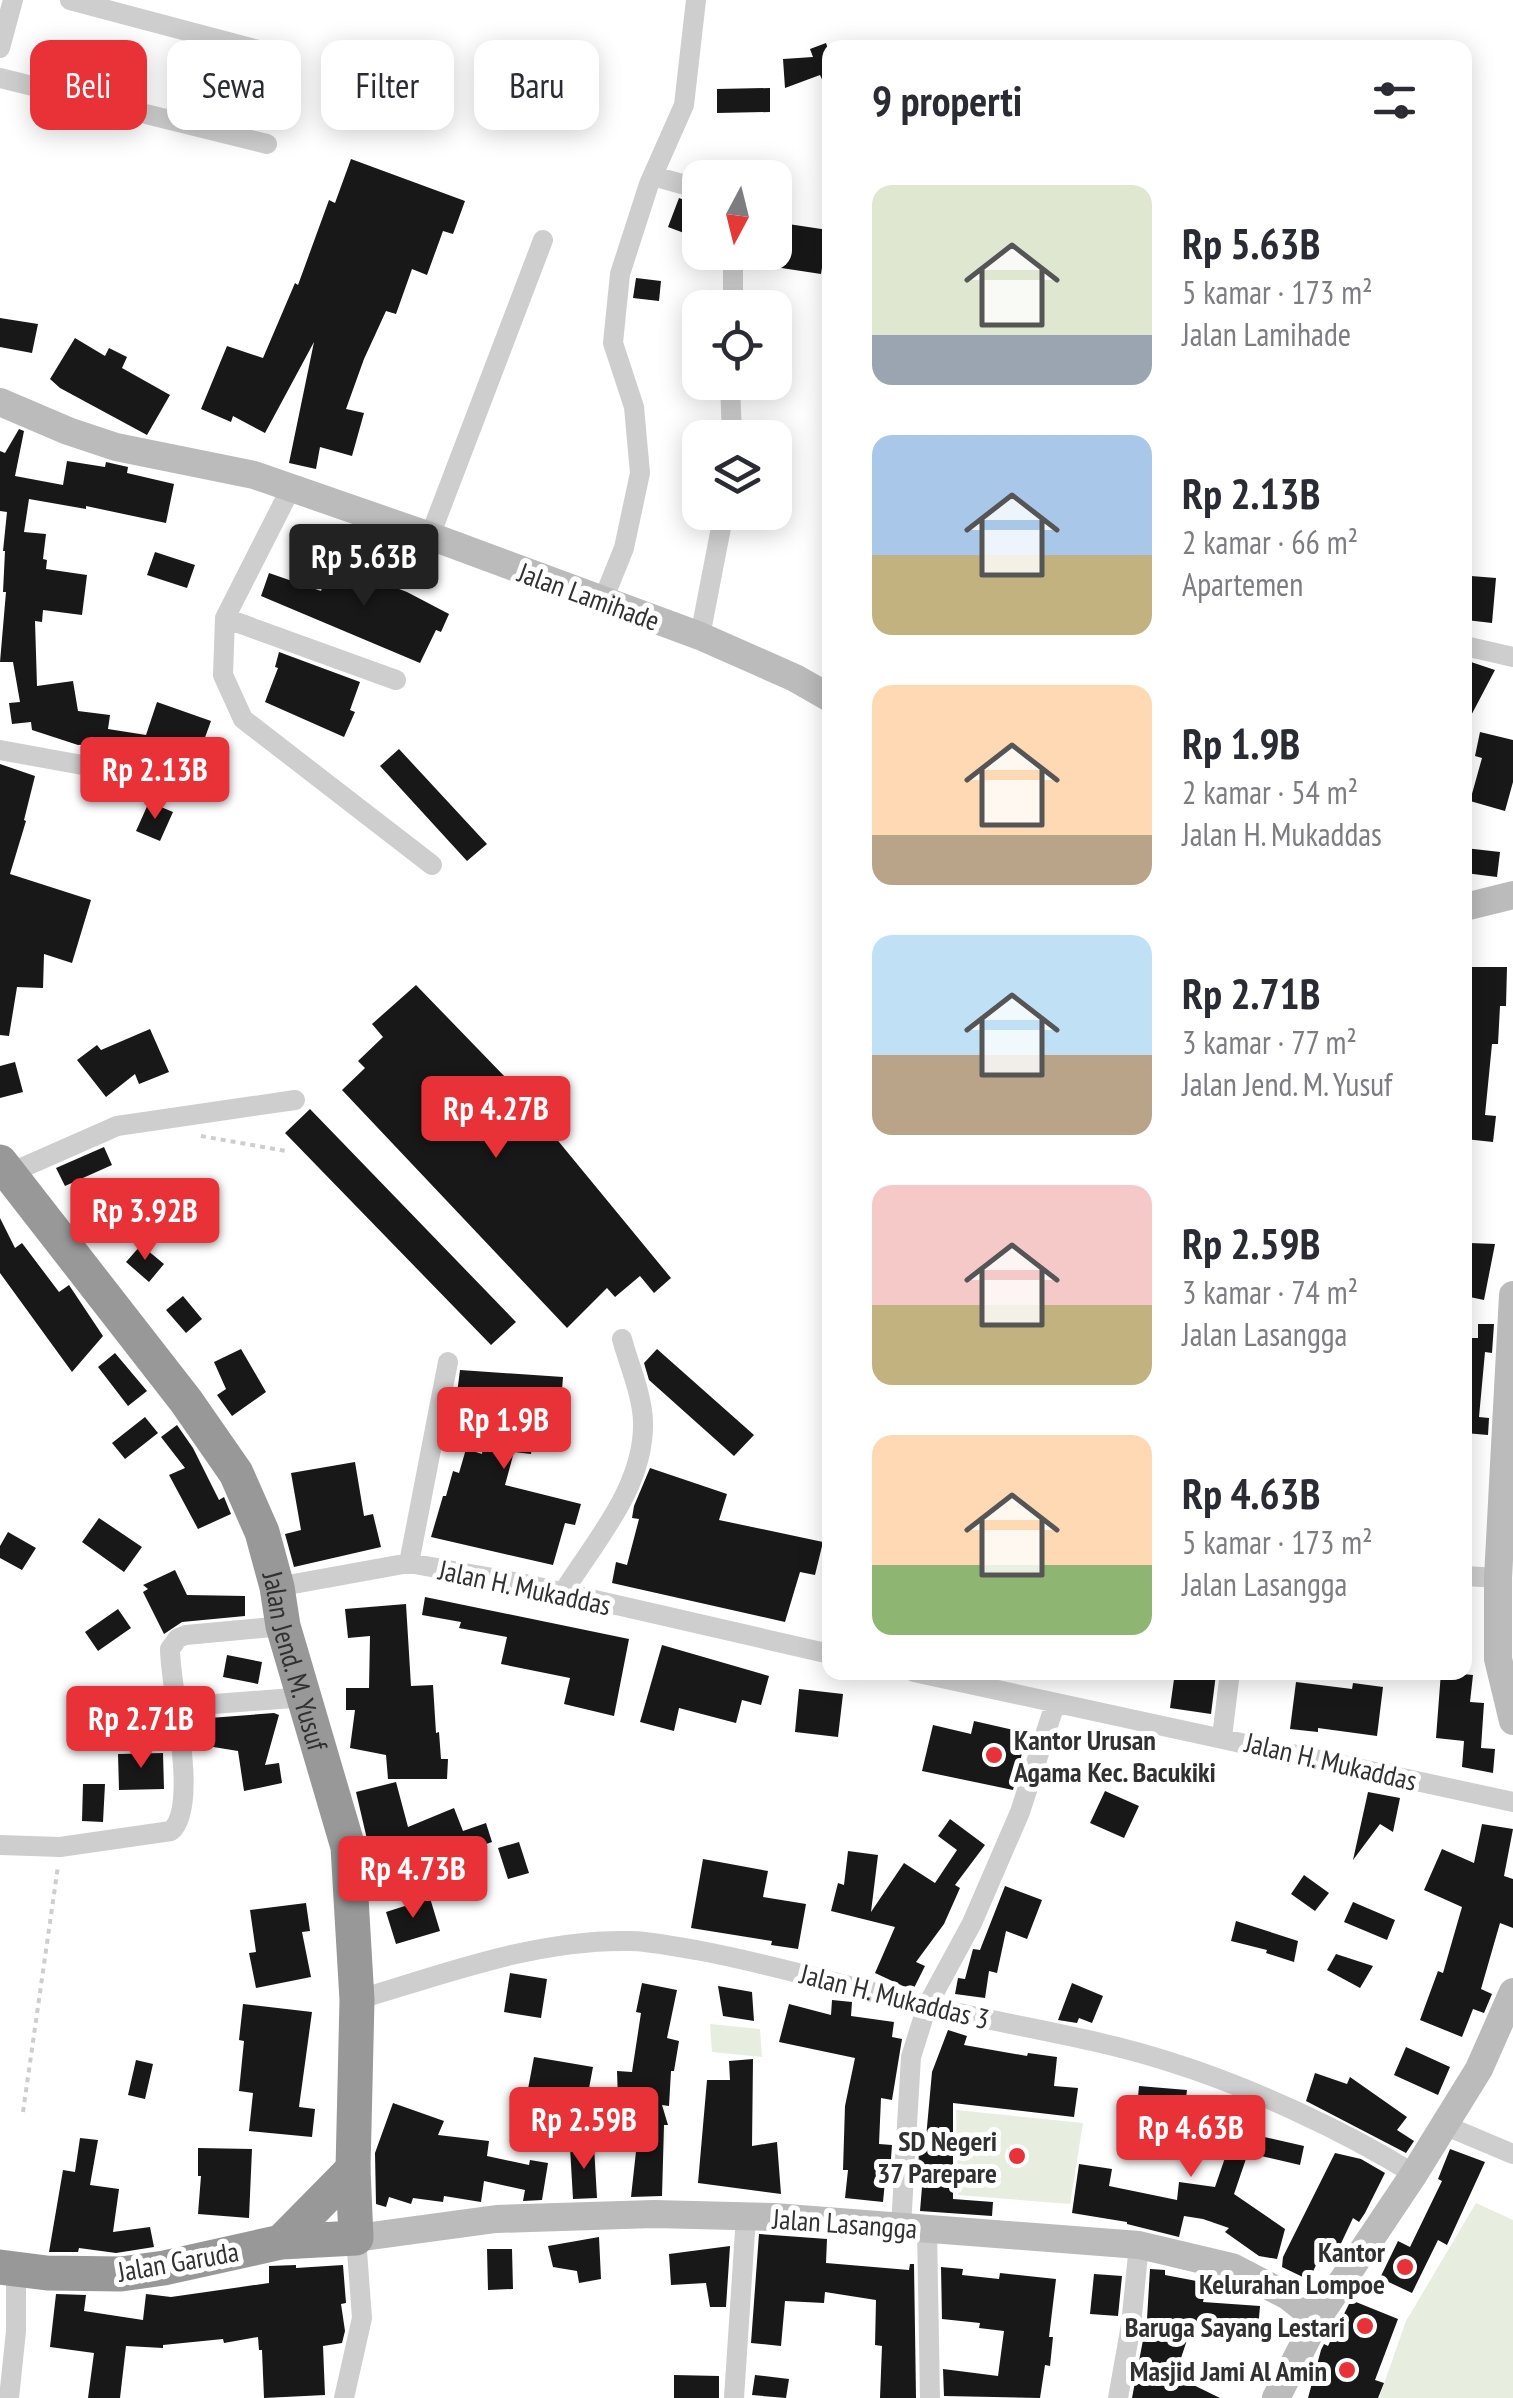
<!DOCTYPE html>
<html lang="id">
<meta charset="utf-8">
<style>
:root{--surface:#fff;--page:#f2f2f3;--text:#2b2b33;--muted:#7c7c81;--accent:#e93238}
body{margin:0;font-family:"PT Sans Narrow",sans-serif;background:var(--page);color:var(--text);height:100vh;display:flex;flex-direction:column;font-size:38px;white-space:nowrap}
*{box-sizing:border-box;margin:0}
p{font-size:32px;color:var(--muted)}
.icon{flex:none;width:55px;height:55px;fill:none;stroke:currentColor;stroke-width:2;stroke-linecap:round;stroke-linejoin:round}
.map{position:relative;flex:1;overflow:hidden}
.side{position:absolute;left:822px;top:40px;width:650px;height:1640px;display:flex;flex-direction:column;background:var(--surface);border-radius:20px;box-shadow:0 5px 25px #0003}
.side>*{flex:none}
.hud{position:absolute;left:30px;top:40px;width:642px;height:90px;display:flex;gap:20px}
.needle{width:65px;rotate:187deg}
.buttons{position:absolute;left:682px;top:160px;display:grid;gap:20px}
.buttons a{display:grid;place-items:center;width:110px;height:110px;border-radius:20px;background:var(--surface);box-shadow:0 5px 25px #0003;font-size:50px}
.price{position:absolute;translate:-50% -85px;padding:0 22px;border-radius:10px;background:var(--accent);color:#fff;font-size:32px;line-height:65px;filter:drop-shadow(0 2px 5px #0008)}
.price::after{content:'';position:absolute;left:50%;top:60px;width:30px;height:22px;margin-left:-15px;background:inherit;clip-path:polygon(0 0,100% 0,50% 100%)}
.price.on{background:#222;color:#fff}
ul{padding:0;list-style:none}
li{display:flex;align-items:center;gap:30px;height:250px;padding:0 50px}
li span{display:grid;place-items:center;flex:none;width:280px;height:200px;border-radius:20px;color:#555}
li>.icon{margin-inline-start:auto}
span .icon{width:120px;height:120px;fill:#fffc;stroke-width:1}
li b{font-size:42px}
h2{display:flex;justify-content:space-between;align-items:center;height:120px;padding:0 50px;font-size:42px}
.tag{padding:0 35px;border-radius:20px;background:var(--surface);box-shadow:0 5px 25px #0003;font-size:35px;line-height:90px}
.tag.on{background:var(--accent);color:#fff}
.map>svg:first-child{display:block}
.green{fill:#e7eedf}
.building{fill:#181818}
.lines{fill:none;stroke-linecap:round;stroke-linejoin:round}
.path{stroke:#cecece;stroke-width:4;stroke-dasharray:5 5;stroke-linecap:butt}
.street{stroke:#cecece;stroke-width:20}
.secondary{stroke:#bbb;stroke-width:28}
.highway{stroke:#989898;stroke-width:35}
.poi-dot{fill:#e93238;stroke:#fff;stroke-width:4}
.labels{text-anchor:middle;dominant-baseline:central;stroke-width:10;stroke-linejoin:round;paint-order:stroke}
.street-label{font-size:28px;fill:#313131;stroke:#fff}
.poi-label{font-size:28px;font-weight:bold;fill:#313131;stroke:#fff;text-anchor:end}
</style>
<div class="map">
<svg width="1513" height="2398" viewBox="0 0 1513 2398">
<rect width="100%" height="100%" fill="#fff"/>
<path class="green" d="M710,2024L760,2029L762,2057L712,2052Z
M956,2110L1083,2123L1070,2204L958,2195Z
M1476,2203L1513,2220V2398H1379L1406,2321Z"/>
<path class="building" d="M826,43L830,55V97L820,75L785,88L783,59L813,57L810,49Z
M770,88V112L717,113V89Z
M351,159L465,201L453,234L443,231L427,275L412,269L396,314L386,311L364,359L346,409L364,413L352,456L320,447L316,469L289,463L314,342L265,433L233,416L231,422L201,409L227,346L263,358L295,283L298,285L329,200L335,203Z
M679,198L700,206V239L668,227Z
M775,222L828,230L821,274L775,267Z
M636,278L661,281L659,301L633,298Z
M0,318L38,324L32,353L0,347Z
M75,338L105,356L109,348L127,357L122,368L170,395L147,435L60,388L50,379Z
M19,429L24,431L15,476L63,485L67,461L105,467L106,462L128,467L127,473L174,484L166,523L86,506V509L29,499L24,532L46,534L43,559L47,560L46,569L87,575L82,615L43,610L42,622L35,621L37,686L73,681L78,711L110,715L108,729L146,735L157,702L211,721L199,754L180,748L172,774L90,748L91,744L78,745L32,730L31,722L12,724L9,703L20,702L13,662H0L6,592H3L5,551H3L7,512L0,511V451L5,453Z
M155,552L195,565L187,588L147,575Z
M332,561L372,575L370,578L407,592L449,614L441,632L436,630L420,663L261,596L269,573L321,591Z
M1471,576L1496,578L1492,623L1466,620Z
M279,652L360,682L350,710L355,712L344,737L265,702L278,668L275,667Z
M1468,661L1495,670L1465,727V666Z
M1480,732L1513,740V782L1505,811L1470,801L1482,758L1475,756Z
M399,749L487,844L467,861L380,766Z
M0,764L35,776L24,820L26,821L10,874L91,900L72,963L44,954L43,988L17,987L9,1036L0,1035Z
M149,802L173,812L160,841L136,831Z
M1465,848L1500,852L1497,877L1465,873Z
M1465,967H1507L1506,1006H1500L1498,1044H1492L1485,1115L1496,1116L1493,1142L1465,1139Z
M416,985L508,1080L671,1278L654,1293L640,1276L615,1297L607,1288L567,1328L342,1090L365,1068L358,1061L383,1037L372,1024Z
M150,1029L169,1072L139,1084L135,1074L106,1097L77,1060L97,1045L101,1050Z
M15,1062L23,1092L0,1098V1066Z
M310,1109L516,1322L491,1345L285,1133Z
M104,1147L112,1165L65,1186L56,1168Z
M0,1218L15,1248L22,1243L59,1292L69,1285L103,1336L72,1372L0,1273Z
M1470,1243L1495,1244L1484,1300L1465,1296Z
M141,1245L164,1264L149,1282L126,1262Z
M183,1296L202,1319L186,1333L166,1310Z
M1478,1324H1494L1492,1353L1485,1352L1479,1417L1489,1418L1488,1435L1465,1433V1338H1478Z
M241,1349L266,1392L232,1416L217,1395L226,1389L214,1362Z
M657,1349L754,1435L734,1456L649,1380L644,1363Z
M115,1353L147,1391L128,1406L98,1367Z
M460,1370L563,1377L560,1416L536,1414L531,1454L514,1452L505,1485L581,1504L575,1525L565,1523L553,1565L431,1537L443,1496H446L453,1471L459,1473L466,1449L482,1454L487,1411L455,1409Z
M145,1417L158,1433L125,1459L112,1443Z
M177,1425L193,1448L219,1500L224,1497L231,1514L198,1529L169,1475L185,1468L161,1437Z
M355,1462L364,1516L373,1514L381,1547L294,1567L285,1534L301,1530L291,1473Z
M650,1468L727,1494L719,1520L823,1542L815,1575L800,1572L785,1622L612,1583L616,1562L627,1565L639,1519L632,1518L634,1506Z
M99,1518L142,1547L124,1572L82,1542Z
M8,1532L36,1548L22,1570L0,1558V1546Z
M175,1570L187,1595L245,1596V1616L182,1622L164,1634L143,1592L148,1589L143,1585Z
M425,1597L629,1639L614,1716L564,1704L570,1678L501,1664L507,1637L459,1628L461,1622L422,1615Z
M406,1604L411,1686L433,1685L436,1733L439,1732L441,1759H448L447,1779H388L386,1755L350,1748L355,1710H346V1688H369L370,1636L348,1638L345,1609Z
M118,1609L131,1628L98,1651L85,1632Z
M662,1645L769,1676L761,1705L742,1700L736,1723L679,1708L674,1731L640,1722Z
M227,1655L262,1662L258,1684L223,1677Z
M1175,1672L1216,1674L1211,1714L1170,1708Z
M1441,1672L1473,1675L1470,1702L1484,1703L1481,1748L1495,1749L1493,1773L1462,1767L1464,1741L1436,1738Z
M1296,1682L1352,1689L1353,1683L1383,1687L1377,1736L1318,1728V1732L1290,1729Z
M799,1689L843,1694L838,1737L795,1732Z
M274,1713L279,1715L265,1765L279,1763L282,1783L244,1791L238,1751L195,1744L196,1719Z
M974,1721L1027,1733L1013,1790L922,1771L933,1725L971,1734Z
M163,1753L164,1789L119,1790L118,1754Z
M396,1782L408,1827L454,1808L463,1831L486,1823L492,1842L435,1862L385,1888L370,1852L356,1792Z
M83,1784H105L103,1822L82,1821Z
M1105,1791L1139,1806L1124,1838L1090,1823Z
M1368,1792L1400,1798L1393,1832L1380,1824L1353,1860Z
M950,1819L985,1845L955,1885L960,1888L944,1924L916,1962L925,1966L914,1988L903,1986L875,1973L895,1927L831,1911L838,1883L844,1885L848,1851L878,1855L871,1912L904,1863L935,1883L957,1850L938,1836Z
M1482,1824L1513,1829L1504,1876L1513,1879V1928L1500,1923L1481,1989L1492,1994L1484,2013L1473,2009L1462,2037L1420,2020L1438,1971L1443,1973L1462,1907L1424,1890L1442,1849L1474,1863Z
M519,1842L529,1873L508,1879L498,1848Z
M703,1859L768,1871L763,1897L806,1904L798,1949L771,1945L772,1941L691,1928Z
M1304,1875L1329,1893L1315,1911L1291,1894Z
M1005,1886L1042,1900L1027,1939L1006,1931L997,1973L989,1971L985,1998L955,1994L958,1978L965,1979L973,1949L980,1950Z
M430,1898L440,1931L396,1944L386,1912Z
M1353,1902L1395,1920L1387,1940L1344,1922Z
M306,1903L310,1931L302,1932L311,1977L256,1988L249,1953L256,1952L250,1910Z
M1236,1921L1298,1941L1294,1962L1266,1953L1267,1950L1231,1941Z
M1336,1954L1373,1966L1360,1988L1327,1970Z
M510,1973L547,1979L541,2018L504,2012Z
M642,1983L677,1990L667,2038L679,2041L674,2071H671L669,2106L662,2105L668,2125H664L662,2196L631,2197L639,2124H632L627,2100L618,2099L617,2071L632,2072L641,2013L636,2012Z
M1072,1983L1103,1996L1092,2023L1079,2018L1077,2023L1058,2020Z
M718,1986L752,1992L754,2021L723,2016Z
M832,2000L852,2002L851,2016L894,2022L892,2037L902,2039L892,2100L881,2098L879,2144L892,2145L890,2172L886,2171L883,2202L845,2198L848,2170H843L845,2106L855,2058L779,2042L789,2004L831,2015Z
M243,2004L312,2012L299,2107L315,2109L312,2137L249,2131L253,2093L239,2091L244,2041L239,2040Z
M948,2030L967,2036L964,2045L1027,2056L1028,2053L1057,2057L1054,2086L1078,2088L1074,2117L953,2103V2199L993,2202L992,2216L920,2211L923,2175H918L919,2148L925,2149L932,2072Z
M1406,2047L1450,2067L1438,2095L1394,2075Z
M534,2057L593,2067L587,2099L528,2089Z
M753,2059L752,2146L777,2142L781,2194L698,2183L707,2080H730L729,2061Z
M136,2060L153,2064L145,2099L128,2095Z
M1315,2073L1347,2084L1350,2077L1407,2117L1397,2130L1414,2141L1406,2153L1306,2101Z
M1139,2086L1187,2090L1185,2107L1249,2124L1247,2133L1304,2146L1300,2165L1248,2153L1234,2194L1285,2229L1277,2259L1259,2256L1225,2232L1229,2228L1203,2219L1184,2216L1179,2237L1127,2224V2222L1072,2213L1079,2164L1112,2169L1109,2186L1177,2200L1179,2182L1215,2187L1228,2149L1193,2139L1197,2125L1136,2120Z
M393,2103L444,2121L438,2135L489,2141L487,2156L529,2165L530,2160L548,2163L542,2200L523,2201L525,2190L484,2181L481,2202L444,2196L443,2202L413,2198L411,2204L389,2197L386,2207L376,2204L375,2153Z
M80,2138L98,2140L90,2185L119,2189L113,2232L150,2227L154,2247L116,2253L79,2248L78,2252H49L63,2170L75,2172Z
M594,2146L597,2198L573,2199L570,2147Z
M198,2148L252,2149L249,2218L198,2214L201,2176H198Z
M1450,2149L1485,2162L1447,2245L1438,2240L1412,2293L1380,2278L1398,2241L1410,2247L1442,2181L1438,2179Z
M1335,2153L1361,2159L1385,2173L1365,2213L1359,2222L1353,2218L1336,2254L1324,2248L1309,2280L1282,2267L1283,2257Z
M759,2234L827,2239L826,2263L909,2270L910,2264H914L916,2398H880L882,2346L875,2345L876,2300L825,2292L824,2303L785,2301L781,2346L751,2343Z
M599,2237L601,2279L579,2283L577,2271L553,2267L548,2246Z
M730,2246L726,2307H710L706,2283L671,2285L669,2254Z
M487,2249H512L513,2289L488,2290Z
M296,2265V2268L343,2265L346,2303L341,2304L345,2331L342,2343L323,2346L325,2395L264,2398L262,2350H259L258,2337L224,2343L223,2339L163,2345V2348L126,2346L120,2398H88L94,2353L50,2347L56,2294L86,2295L84,2311L143,2320L146,2294L171,2297L269,2283V2266Z
M941,2267L963,2269L962,2275L999,2279L1000,2273L1056,2279L1049,2337H1053L1050,2366L1045,2365L1040,2398L944,2396L943,2369L998,2376L1004,2331L979,2328L980,2323L942,2319Z
M1150,2269L1165,2270V2275L1207,2283L1203,2302L1260,2306L1258,2329L1192,2325L1175,2376L1220,2398H1132L1147,2319Z
M1094,2274L1122,2276L1118,2316L1090,2314Z
M1351,2300L1398,2319L1375,2380L1384,2383L1378,2398H1308L1321,2350L1324,2344L1328,2346Z
M674,2375L719,2376V2398H674Z
M755,2375L789,2379L786,2398L752,2395Z"/>
<g class="lines">
<path class="path" d="M201,1136L286,1151
M23,2112L58,1866"/>
<path class="street" d="M70,0L281,56
M0,48L13,0
M0,78L267,144
M653,176L700,189
M733,252V308
M730,382L732,438
M291,488L225,618L223,675L243,719L432,865
M430,536L543,240
M603,600L624,548L640,473L634,407L613,343L620,274L649,184L684,105L696,0
M225,618L396,680
M700,636L724,512
M1465,646L1513,657
M0,750L121,772
M8,1174L117,1126L295,1100
M409,1563L448,1362
M1465,1576L1498,1578
M277,1587L409,1563L525,1584L830,1654
M562,1594C594,1542 645,1487 643,1421C642,1394 629,1365 622,1339
M914,1672L1513,1802
M175,1707L306,1697
M1222,1737L1230,1672
M0,1845L60,1847L171,1831C200,1806 170,1689 170,1649L178,1638L186,1635L283,1626
M357,2000C444,1974 537,1939 629,1941C651,1941 675,1947 696,1950C773,1964 848,1987 924,2005C1005,2025 1088,2036 1167,2061C1248,2086 1343,2130 1414,2174
M1444,2125L1513,2154
M901,2226L911,2057L927,2006L972,1923L1020,1812L1055,1704
M927,2229L930,2398
M9,2398L16,2331V2269
M344,2398L362,2318L356,2238
M734,2398L746,2216
M1118,2398L1131,2325L1139,2245"/>
<path class="secondary" d="M0,402L68,431L116,447L254,475L430,536L700,636L795,678L830,698
M1465,907L1513,895
M1513,1295L1498,1578V1659L1513,1721
M356,2238L496,2219L654,2214L774,2217L1139,2245L1232,2267L1288,2296L1317,2319
M1276,2398L1317,2319L1414,2174L1479,2069L1513,1992"/>
<g class="highway">
<path id="s1" d="M0,1162L186,1401L236,1473L262,1532L277,1587L283,1626L348,1847L357,2000L353,2169L356,2238L281,2242L164,2268L121,2274L47,2273L0,2267"/>
<path d="M281,2242L353,2169"/>
</g>
</g>
<g class="poi-dot">
<circle cx="994" cy="1755" r="10"/>
<circle cx="1017" cy="2156" r="10"/>
<circle cx="1405" cy="2267" r="10"/>
<circle cx="1365" cy="2326" r="10"/>
<circle cx="1347" cy="2370" r="10"/>
</g>
<g class="labels">
<g class="street-label">
<text transform="translate(589 596) rotate(20)">Jalan Lamihade</text>
<text transform="translate(525 1587) rotate(12)">Jalan H. Mukaddas</text>
<text stroke="none"><textPath href="#s1" startOffset="588">Jalan Jend. M. Yusuf</textPath></text>
<text transform="translate(1331 1761) rotate(13)">Jalan H. Mukaddas</text>
<text transform="translate(895 1996) rotate(14)">Jalan H. Mukaddas 3</text>
<text transform="translate(845 2223) rotate(4)">Jalan Lasangga</text>
<text transform="translate(178 2261) rotate(-10)">Jalan Garuda</text>
</g>
<g class="poi-label">
<text x="1014" y="1739" text-anchor="start">Kantor Urusan<tspan x="1014" dy="32">Agama Kec. Bacukiki</tspan></text>
<text x="997" y="2140">SD Negeri<tspan x="997" dy="32">37 Parepare</tspan></text>
<text x="1385" y="2251">Kantor<tspan x="1385" dy="32">Kelurahan Lompoe</tspan></text>
<text x="1345" y="2326">Baruga Sayang Lestari</text>
<text x="1327" y="2370">Masjid Jami Al Amin</text>
</g>
</g>
</svg>
<div class="buttons">
<a><svg class="needle" viewBox="-14 -14 28 28"><path d="M0-13l5 13h-10z" fill="#e53935"/><path d="M0 13l5-13h-10z" fill="#7c7c81"/></svg></a>
<a><svg class="icon" aria-label="locate" viewBox="0 0 24 24"><circle cx="12" cy="12" r="6"/><path d="M12 2v4M12 18v4M2 12h4M18 12h4"/></svg></a>
<a><svg class="icon" aria-label="layers" viewBox="0 0 24 24"><path d="M12 4l9 5-9 5-9-5zM3 14l9 5 9-5"/></svg></a>
</div>
<b class="price on" style="left:364px;top:609px">Rp 5.63B</b>
<b class="price" style="left:155px;top:822px">Rp 2.13B</b>
<b class="price" style="left:496px;top:1161px">Rp 4.27B</b>
<b class="price" style="left:145px;top:1263px">Rp 3.92B</b>
<b class="price" style="left:504px;top:1472px">Rp 1.9B</b>
<b class="price" style="left:141px;top:1771px">Rp 2.71B</b>
<b class="price" style="left:413px;top:1921px">Rp 4.73B</b>
<b class="price" style="left:584px;top:2172px">Rp 2.59B</b>
<b class="price" style="left:1191px;top:2180px">Rp 4.63B</b>
<div class="hud">
<a class="tag on">Beli</a>
<a class="tag">Sewa</a>
<a class="tag">Filter</a>
<a class="tag">Baru</a>
</div>
<section class="side">
<h2>9 properti<svg class="icon" aria-label="filters" viewBox="0 0 24 24"><path d="M4 7h16M4 17h16"/><circle cx="9" cy="7" r="2"/><circle cx="15" cy="17" r="2"/></svg></h2>
<ul>
<li><span style="background:linear-gradient(#dfe7d0 75%,#9aa5b1 0)"><svg class="icon" aria-label="home" viewBox="0 0 24 24"><path d="M3 11l9-7 9 7M6 9v11h12V9"/></svg></span><div><b>Rp 5.63B</b><p>5 kamar · 173 m²</p><p>Jalan Lamihade</p></div></li>
<li><span style="background:linear-gradient(#a9c7e8 60%,#c2b280 0)"><svg class="icon" aria-label="home" viewBox="0 0 24 24"><path d="M3 11l9-7 9 7M6 9v11h12V9"/></svg></span><div><b>Rp 2.13B</b><p>2 kamar · 66 m²</p><p>Apartemen</p></div></li>
<li><span style="background:linear-gradient(#ffd9b3 75%,#b9a48a 0)"><svg class="icon" aria-label="home" viewBox="0 0 24 24"><path d="M3 11l9-7 9 7M6 9v11h12V9"/></svg></span><div><b>Rp 1.9B</b><p>2 kamar · 54 m²</p><p>Jalan H. Mukaddas</p></div></li>
<li><span style="background:linear-gradient(#bfe0f5 60%,#b9a48a 0)"><svg class="icon" aria-label="home" viewBox="0 0 24 24"><path d="M3 11l9-7 9 7M6 9v11h12V9"/></svg></span><div><b>Rp 2.71B</b><p>3 kamar · 77 m²</p><p>Jalan Jend. M. Yusuf</p></div></li>
<li><span style="background:linear-gradient(#f6c9c9 60%,#c2b280 0)"><svg class="icon" aria-label="home" viewBox="0 0 24 24"><path d="M3 11l9-7 9 7M6 9v11h12V9"/></svg></span><div><b>Rp 2.59B</b><p>3 kamar · 74 m²</p><p>Jalan Lasangga</p></div></li>
<li><span style="background:linear-gradient(#ffd9b3 65%,#8fb573 0)"><svg class="icon" aria-label="home" viewBox="0 0 24 24"><path d="M3 11l9-7 9 7M6 9v11h12V9"/></svg></span><div><b>Rp 4.63B</b><p>5 kamar · 173 m²</p><p>Jalan Lasangga</p></div></li>
</ul>
</section>
</div>
